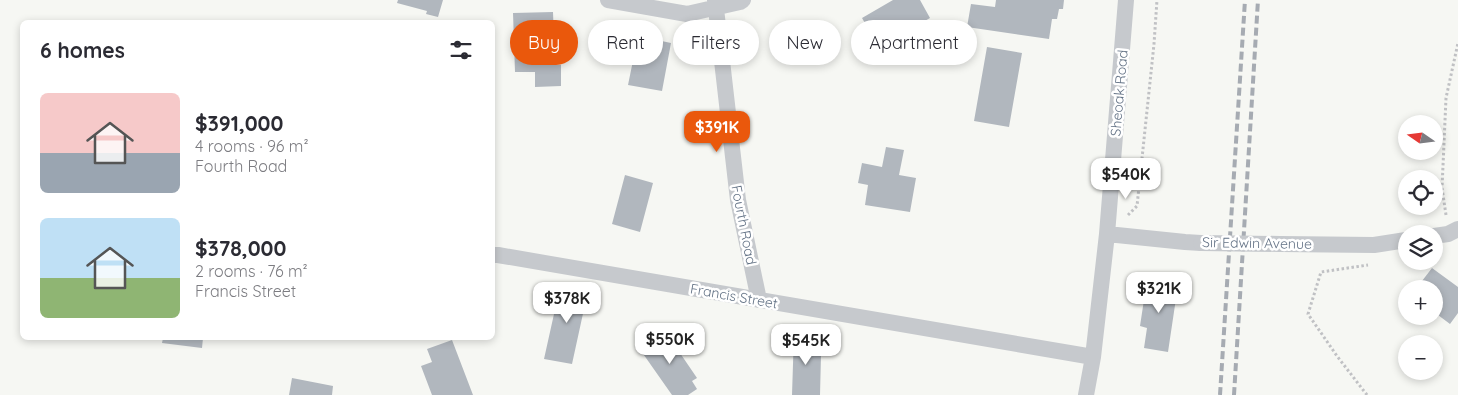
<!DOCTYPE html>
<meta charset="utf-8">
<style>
:root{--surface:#fff;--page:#f2f2f3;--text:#2b2b33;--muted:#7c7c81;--accent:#ea580c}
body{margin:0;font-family:Quicksand,sans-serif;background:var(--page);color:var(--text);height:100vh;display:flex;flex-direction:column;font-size:19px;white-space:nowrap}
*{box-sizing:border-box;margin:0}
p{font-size:16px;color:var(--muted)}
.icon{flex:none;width:28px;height:28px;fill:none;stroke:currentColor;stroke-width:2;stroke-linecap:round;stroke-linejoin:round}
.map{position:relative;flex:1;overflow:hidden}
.details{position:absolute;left:20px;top:20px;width:475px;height:320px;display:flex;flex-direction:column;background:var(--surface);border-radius:8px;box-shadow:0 2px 8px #0003}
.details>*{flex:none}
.guide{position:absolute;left:510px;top:20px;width:475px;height:45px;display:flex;gap:10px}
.needle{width:32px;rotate:284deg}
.buttons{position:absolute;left:1398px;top:115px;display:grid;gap:10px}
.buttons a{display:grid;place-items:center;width:45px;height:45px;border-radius:50%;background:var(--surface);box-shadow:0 2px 8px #0003;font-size:25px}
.price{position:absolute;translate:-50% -42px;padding:0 11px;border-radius:10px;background:#fff;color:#222;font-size:16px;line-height:32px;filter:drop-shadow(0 1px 2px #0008)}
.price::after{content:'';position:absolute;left:50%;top:30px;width:15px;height:11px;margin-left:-8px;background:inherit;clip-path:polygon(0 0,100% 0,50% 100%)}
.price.current{background:var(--accent);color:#fff}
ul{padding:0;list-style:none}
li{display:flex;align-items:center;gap:15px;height:125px;padding:0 20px}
li span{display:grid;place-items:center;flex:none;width:140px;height:100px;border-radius:8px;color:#555}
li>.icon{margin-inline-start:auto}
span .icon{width:60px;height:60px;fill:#fffc;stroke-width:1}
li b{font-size:21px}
h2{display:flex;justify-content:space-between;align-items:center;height:60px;padding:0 20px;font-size:21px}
.chip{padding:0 18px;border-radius:22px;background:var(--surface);box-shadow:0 2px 8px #0003;font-size:18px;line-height:45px}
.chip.current{background:var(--accent);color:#fff}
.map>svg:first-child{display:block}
.building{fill:#b1b7be}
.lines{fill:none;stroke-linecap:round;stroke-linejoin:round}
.path{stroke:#c0c1c4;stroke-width:3;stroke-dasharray:2.5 2.5;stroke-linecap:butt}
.street{stroke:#c6c9cd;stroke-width:16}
.rail{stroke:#a6abb2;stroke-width:4;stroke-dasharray:8 4;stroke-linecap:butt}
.street-bridge{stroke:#c6c9cd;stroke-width:16}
.labels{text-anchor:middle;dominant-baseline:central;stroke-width:5;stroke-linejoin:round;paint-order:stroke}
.street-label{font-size:14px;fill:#647386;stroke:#fff}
</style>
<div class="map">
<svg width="1458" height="395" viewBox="0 0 1458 395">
<rect width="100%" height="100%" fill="#f6f7f3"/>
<path class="building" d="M398,0H443L438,17L426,14L427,11L397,3Z
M893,0H920L930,18L897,37L907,55L889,65L862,18Z
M996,0H1064L1063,9H1059L1057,19H1052L1049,39L967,27L971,4L995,7Z
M553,12L555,65H561V86L535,87V72H515L513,13Z
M638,36L671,43L662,91L628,85Z
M987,47L1022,53L1009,127L974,121Z
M886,147L904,150L899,175L916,178L910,212L865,205L868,185L858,183L862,163L882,167Z
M625,175L653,183L640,232L612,224Z
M1432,268L1458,287V313L1450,324L1434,312V289H1424L1427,284L1422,281Z
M1147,280L1178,285L1168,352L1144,348L1147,328L1140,326Z
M560,287L595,295L592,311L584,309L572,364L544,359Z
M665,331L697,378L692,381L697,389L688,395H672L639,348Z
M794,333L817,334L816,355H821L820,395H792Z
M163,338H203L202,348L162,343Z
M452,340L473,395H432L421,366L432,362L427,349Z
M292,378L333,386L332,395H289Z"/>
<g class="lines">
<path class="path" d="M1128,215L1137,206L1154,44L1157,0
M1446,215L1442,188L1446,98L1458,43
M1367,395L1337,356L1308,314L1321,272L1368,265"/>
<path class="street" d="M608,0L687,14L740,2L743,0
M715,0L738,200L759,300
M1107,234L1185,242L1201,243
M1434,236L1448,234L1458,229
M1280,244L1374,245L1406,240
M492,255H498L1093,357
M1086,395L1093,357L1107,234L1126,0"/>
<path class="rail" d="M1220,395L1245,0
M1234,395L1258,0"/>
<path class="street-bridge" d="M1201,243L1280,244"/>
</g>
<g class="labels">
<g class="street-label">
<text transform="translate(1119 93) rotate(-85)">Sheoak Road</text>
<text transform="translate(744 225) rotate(79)">Fourth Road</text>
<text transform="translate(1257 243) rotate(1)">Sir Edwin Avenue</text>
<text transform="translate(734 296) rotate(10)">Francis Street</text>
</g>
</g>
</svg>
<div class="buttons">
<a><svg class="needle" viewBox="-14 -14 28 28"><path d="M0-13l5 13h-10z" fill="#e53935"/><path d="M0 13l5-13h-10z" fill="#7c7c81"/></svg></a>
<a><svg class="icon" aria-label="locate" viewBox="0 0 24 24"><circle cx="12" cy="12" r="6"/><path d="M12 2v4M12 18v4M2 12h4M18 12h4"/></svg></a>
<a><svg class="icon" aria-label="layers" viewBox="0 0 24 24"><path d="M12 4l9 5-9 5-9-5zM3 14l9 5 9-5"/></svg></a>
<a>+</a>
<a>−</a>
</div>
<b class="price current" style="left:717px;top:153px">$391K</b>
<b class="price" style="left:1126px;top:200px">$540K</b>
<b class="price" style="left:1159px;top:314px">$321K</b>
<b class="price" style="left:567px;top:324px">$378K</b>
<b class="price" style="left:670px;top:365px">$550K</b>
<b class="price" style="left:806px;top:366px">$545K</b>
<div class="guide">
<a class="chip current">Buy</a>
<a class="chip">Rent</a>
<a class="chip">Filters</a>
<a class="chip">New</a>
<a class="chip">Apartment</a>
</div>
<section class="details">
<h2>6 homes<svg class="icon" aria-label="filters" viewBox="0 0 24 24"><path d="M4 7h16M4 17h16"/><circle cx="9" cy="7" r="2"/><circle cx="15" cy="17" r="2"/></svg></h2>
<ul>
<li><span style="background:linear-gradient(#f6c9c9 60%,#9aa5b1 0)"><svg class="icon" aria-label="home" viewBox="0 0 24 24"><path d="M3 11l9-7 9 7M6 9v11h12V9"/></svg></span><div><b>$391,000</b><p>4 rooms · 96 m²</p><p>Fourth Road</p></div></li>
<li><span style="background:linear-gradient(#bfe0f5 60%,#8fb573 0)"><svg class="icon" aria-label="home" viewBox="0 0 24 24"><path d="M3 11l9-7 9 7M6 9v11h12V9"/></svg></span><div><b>$378,000</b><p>2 rooms · 76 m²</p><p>Francis Street</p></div></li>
</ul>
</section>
</div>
